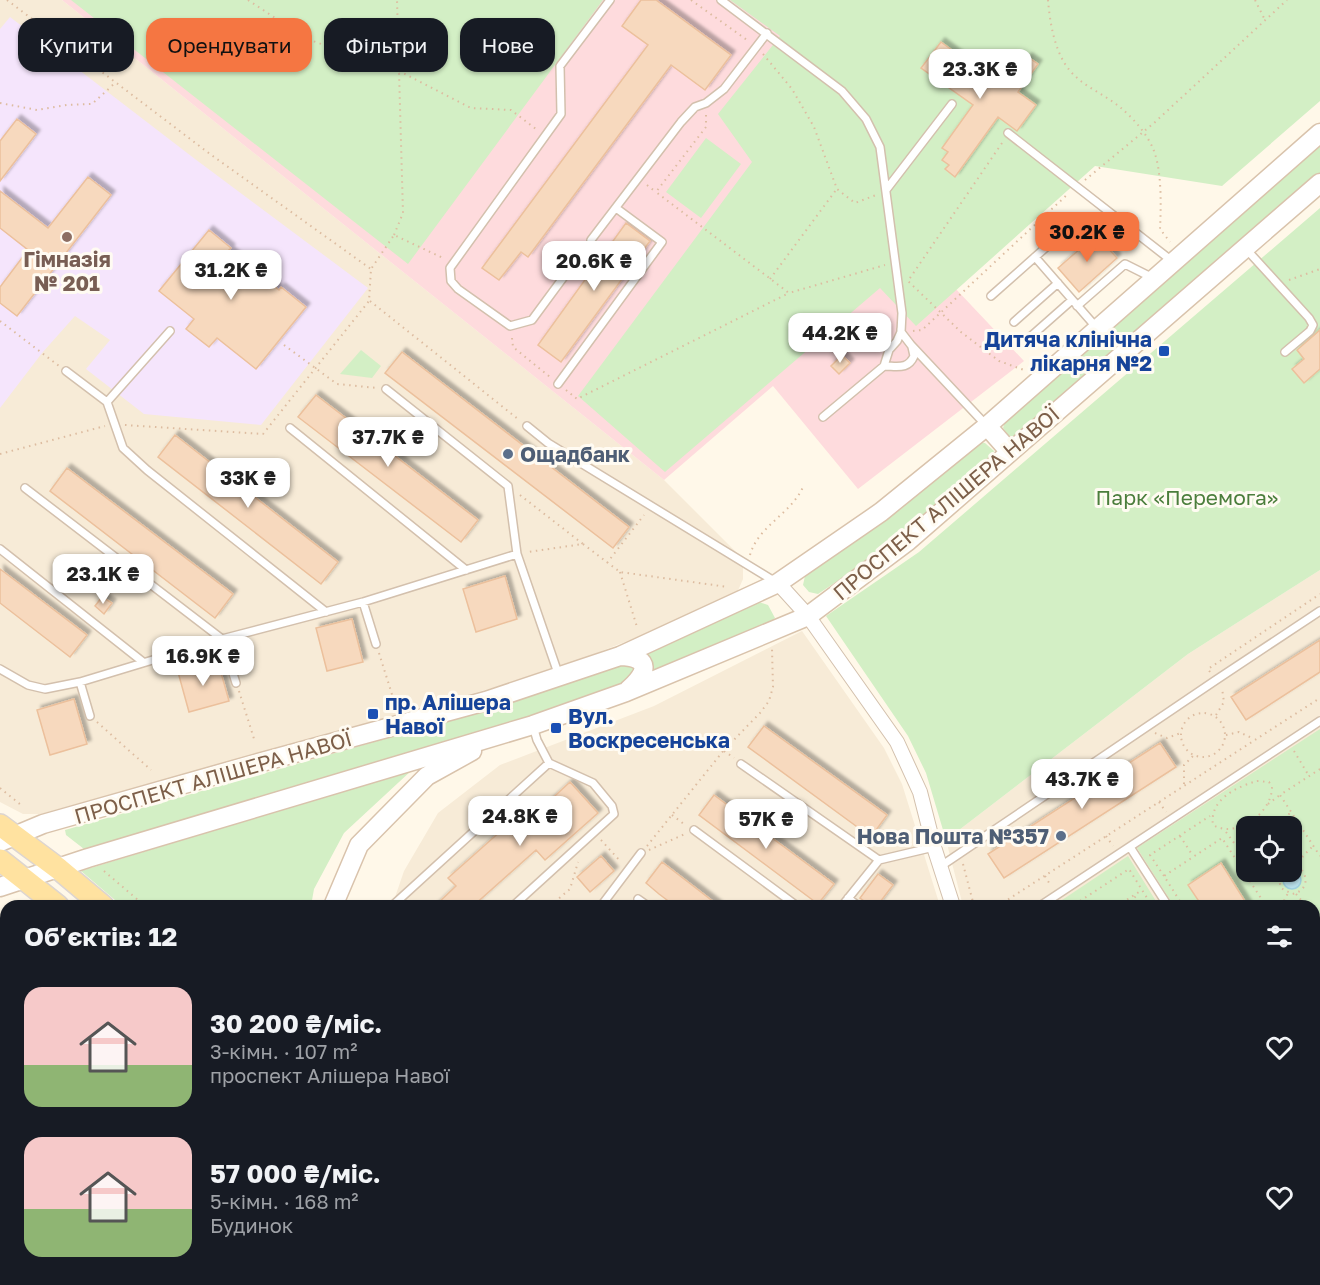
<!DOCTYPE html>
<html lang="uk">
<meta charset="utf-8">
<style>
:root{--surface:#171b24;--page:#20242c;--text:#f1f3f6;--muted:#9ea1a6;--accent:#f57642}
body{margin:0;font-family:"Golos Text",sans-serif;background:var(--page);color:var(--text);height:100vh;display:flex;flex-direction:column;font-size:22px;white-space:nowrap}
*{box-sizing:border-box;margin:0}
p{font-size:20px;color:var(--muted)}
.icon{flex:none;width:33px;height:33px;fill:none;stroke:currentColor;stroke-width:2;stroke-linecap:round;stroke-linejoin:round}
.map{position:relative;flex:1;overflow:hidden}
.drawer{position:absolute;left:0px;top:900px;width:1320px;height:386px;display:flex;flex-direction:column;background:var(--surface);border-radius:18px 18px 0 0;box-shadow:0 2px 4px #0004}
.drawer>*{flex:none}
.guide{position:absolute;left:18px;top:18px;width:600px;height:54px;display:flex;gap:12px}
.buttons{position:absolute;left:1236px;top:816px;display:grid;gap:12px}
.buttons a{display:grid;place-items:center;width:66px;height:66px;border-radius:12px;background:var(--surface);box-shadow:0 2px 4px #0004;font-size:30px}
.price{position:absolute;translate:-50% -51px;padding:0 14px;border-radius:12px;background:#fff;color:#222;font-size:20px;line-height:39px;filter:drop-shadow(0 2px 3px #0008)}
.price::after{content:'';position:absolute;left:50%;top:36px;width:18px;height:14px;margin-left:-9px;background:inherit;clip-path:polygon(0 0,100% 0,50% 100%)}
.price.active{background:var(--accent);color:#111}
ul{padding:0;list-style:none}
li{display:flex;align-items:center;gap:18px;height:150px;padding:0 24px}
li span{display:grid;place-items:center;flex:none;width:168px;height:120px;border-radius:18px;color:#555}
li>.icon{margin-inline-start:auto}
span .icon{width:72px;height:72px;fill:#fffc;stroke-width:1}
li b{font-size:26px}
h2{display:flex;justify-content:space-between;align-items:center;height:72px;padding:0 24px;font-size:26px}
.tag{padding:0 21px;border-radius:18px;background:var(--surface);box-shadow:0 2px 4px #0004;font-size:21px;line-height:54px}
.tag.active{background:var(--accent);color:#111}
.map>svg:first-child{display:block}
.residential{fill:#f7ebd7;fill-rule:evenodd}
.commercial{fill:#ffe9dd}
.industrial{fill:#f0eae2}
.education{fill:#f5e5fc}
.medical{fill:#fedbdd}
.green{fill:#d3efc5;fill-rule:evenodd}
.water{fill:#bae1ec;stroke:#9fd0df;stroke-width:1.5}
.building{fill:#f7d9be;stroke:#ecc09c;stroke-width:1.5;filter:url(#shadow)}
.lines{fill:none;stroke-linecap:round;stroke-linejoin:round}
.lane-casing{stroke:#d3c0ad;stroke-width:10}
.street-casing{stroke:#d3c0ad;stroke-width:16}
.secondary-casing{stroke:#d9c3ac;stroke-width:21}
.primary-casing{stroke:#ddd5d0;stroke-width:24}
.path{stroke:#ddbca0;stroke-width:2;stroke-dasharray:1.5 4.5;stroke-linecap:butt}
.lane{stroke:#fff;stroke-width:7}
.street{stroke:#fff;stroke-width:14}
.secondary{stroke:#fff;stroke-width:18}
.primary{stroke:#ffe2a0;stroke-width:21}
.education-dot{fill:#8d6e63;stroke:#fffbf2;stroke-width:2}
.transit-dot{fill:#1a4fb4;stroke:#fffbf2;stroke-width:2}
.service-dot{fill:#5c6f8a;stroke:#fffbf2;stroke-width:2}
.labels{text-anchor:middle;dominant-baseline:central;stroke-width:6;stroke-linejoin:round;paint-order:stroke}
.education-label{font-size:21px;font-weight:bold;fill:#785e54;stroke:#fffbf2}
.transit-label{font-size:21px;font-weight:bold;fill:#164399;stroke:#fffbf2;text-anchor:start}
.service-label{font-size:21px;font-weight:bold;fill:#4e5e75;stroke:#fffbf2;text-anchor:start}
.park-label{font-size:21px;fill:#4b7e3c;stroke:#fffbf2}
.street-label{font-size:21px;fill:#7d5f49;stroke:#fffbf2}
</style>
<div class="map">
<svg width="1320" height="1285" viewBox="0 0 1320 1285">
<defs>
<filter id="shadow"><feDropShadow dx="4" dy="-4" stdDeviation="1.5" flood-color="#0004"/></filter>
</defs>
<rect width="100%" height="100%" fill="#fff8e9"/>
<path class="residential" d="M0,0H62L664,480L743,559V579L736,595L645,634L546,673L41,814H23L0,802Z
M1320,570V1235L1314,1227V906H963L946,840L1188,654ZM1246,826H1292V872H1246Z
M802,631L884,748L902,784L940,906H392L404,871L438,813L500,765L654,706Z
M1320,1254V1285H1275L1283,1280H1314V1258Z
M691,1280H1178L1184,1285H694L690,1282Z"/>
<path class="commercial" d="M1209,1280H1258L1249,1285H1215Z"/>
<path class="industrial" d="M6,1067V1280H325L332,1285H0V1069Z"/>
<path class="education" d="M10,17L195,159L368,288L261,425L144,414L86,369L110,340L75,316L42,353L0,408V29Z
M902,1280H960L956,1285H908Z"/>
<path class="medical" d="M62,0H921L903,233L1024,361L858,489L773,386L664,480Z"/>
<path class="green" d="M71,0H603L408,264Z
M730,0H1320V101L1222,186L1095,166L916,326L880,288L665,472L578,396L752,162L718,114L780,36Z
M706,138L741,164L701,218L666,192Z
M1320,146V174L1018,436H1009L1003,428L1006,419Z
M1320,208V570L1188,654L946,840L926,773L908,736L826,616L919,552Z
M361,350L381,366L372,378L340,374Z
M978,442L985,443L994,451L991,460L884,550L818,594L809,592L803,585L805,576L901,509Z
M759,602L768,605L775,618L768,625L608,694L84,849L66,835L65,830L486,710L624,664Z
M1320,729V941L1314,945V906H1174L1137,848ZM1246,826H1292V872H1246Z
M412,770L344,833L314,889L311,906H122L81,871Z
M1128,856L1159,906H1053Z
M1320,970V1036L1314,1027V973Z
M1314,1061L1320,1070V1135L1314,1126Z
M325,1280H470L477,1285H332Z
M601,1280H691L690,1282L694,1285H608Z"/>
<path class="water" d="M1283 880a9 9 0 1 1 18 0a9 9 0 1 1-18 0Z"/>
<path class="building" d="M641,0H656L731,55L705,90L671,65L528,257L521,252L499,280L482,268L648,45L622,26Z
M941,42L994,81L1006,63L1011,67L1018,58L1024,63L1028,57L1038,64L1018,92L1036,105L1017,131L998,117L955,177L945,169L949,165L942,160L948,152L942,148L973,105L921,68Z
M17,119L36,134L0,181V141Z
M88,177L111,195L17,316L0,303V287L28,250L0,228V191L48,228Z
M626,223L650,241L561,362L538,345Z
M209,230L231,248L229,250L279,290L281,287L306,307L256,369L217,338L209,347L186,329L194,319L159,291Z
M1096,235L1117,258L1079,292L1058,268Z
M1320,330V369L1304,383L1292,369L1304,359L1297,350Z
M402,352L629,527L613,548L385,373Z
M842,355L850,363L839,374L831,366Z
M316,395L478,520L461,542L298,417Z
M175,435L338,562L321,584L158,457Z
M67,468L233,594L215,618L50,491Z
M0,569L87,635L70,657L0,603Z
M505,576L517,619L476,632L463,589Z
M102,597L112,603L104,614L95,606Z
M352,619L363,662L327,671L316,628Z
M1320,640V672L1246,720L1231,697Z
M218,662L229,701L189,712L178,672Z
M74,699L87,744L50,755L37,710Z
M764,726L887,815L871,837L748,747Z
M1160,743L1176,767L1004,878L988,854Z
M570,782L598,813L545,860L536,850L473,906H435L456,886L448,878L511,822L518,830Z
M714,795L834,884L818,904L699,815Z
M601,856L614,871L590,892L577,877Z
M662,862L719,906H675L659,894L646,883Z
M1221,863L1248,906H1202L1188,885Z
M878,874L893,885L877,906H871L860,898Z"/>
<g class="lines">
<defs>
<path id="lane" d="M721,0L842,91L866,119L880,147L902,313L901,332L897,341L889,350L884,366L823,417
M1008,133L1172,261
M886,190L952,104
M591,240L681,122L695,107L706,103L724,89L767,33
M585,248L532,320L510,326L458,289L451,281L450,268L561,114L560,66L610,0
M1247,250L1309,318L1313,325L1310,331L1285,352
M1035,257L1096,327
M991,296L1070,226
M1077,306L1125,264L1153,278
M1014,322L1058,283
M901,329V332L911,345L986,425
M170,331L107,402L123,448L147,470L326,612
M1029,338L1072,300
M884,366C897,366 908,370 914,356L912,347
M66,371L107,402
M558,384L662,242L616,208
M386,389L508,486L517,554L559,676
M527,426L548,443L774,581
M290,428L466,570
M25,488L222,639L236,683
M0,549L143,662
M363,602L376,644
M0,669L28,685L45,689L80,682L222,639L363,602L517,554
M80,682L90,716
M741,764L879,860
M694,830L797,906
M1130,847L1168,906
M941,866L1216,680L1320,611
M848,898L858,906
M638,899L648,906
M392,906L549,763
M513,906L614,814L612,806L593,783L549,763L537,740L533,726
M601,906L641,853
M842,906L879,860L934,847
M1040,906L1320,721
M1314,964L1320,960
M1314,1038L1320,1047
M1314,1140L1320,1149
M0,1243L6,1240
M1314,1250L1320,1246
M180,1280L187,1285
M773,1280L781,1285
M1083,1280L1088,1285
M1297,1280L1301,1285
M693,1285L697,1280
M1260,1285L1269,1280"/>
<path id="street" d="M778,583L808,616L897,742L920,792L934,847L953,906
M1198,1280L1204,1285"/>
<path id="secondary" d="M987,426L1010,452
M620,656C652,657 648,673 628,690
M0,842L43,824L251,765L486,701L620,656L778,583L881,512L987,426L1320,133
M0,887L88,858L533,725L626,692L808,616L908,541L1320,183
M333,906L359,845L427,776L472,751"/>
<path id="primary" d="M0,825L59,869L103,906
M0,860L58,906
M524,1280L531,1285
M558,1280L565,1285"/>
</defs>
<use href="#lane" class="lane-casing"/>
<use href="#street" class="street-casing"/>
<use href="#secondary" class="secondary-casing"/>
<use href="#primary" class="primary-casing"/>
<path class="path" d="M7,0L210,154L371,269
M248,0L307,39L399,71L471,108L511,110L536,129
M691,0L747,40
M1048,0C1050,24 1055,55 1072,73C1086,88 1106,95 1121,108C1134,119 1148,135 1154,151C1162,172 1161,208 1160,229L1170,242
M1255,0L1265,20
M763,54L792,89L814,127L837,189L855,203L876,195
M0,103L37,110L67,105L92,104L115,83
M706,115V127L656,192L789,293L885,265
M1002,143L908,281L961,332L999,361L1024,370
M1085,180L1154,123L1287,0
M647,185L656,192
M394,235L403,213L397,0
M770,279L836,190
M1289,280L1320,269
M370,301L518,419
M0,321L59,366
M913,331L922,330L1069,193
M512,338L513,347L550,377
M284,345L337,384L377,388
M566,390L577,399L789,293
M125,425L263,434L369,301L371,269L394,235L443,258
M0,454L105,426
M520,495L583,544L528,552
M583,544L620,572L728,587
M750,555C758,526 791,514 803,487
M607,563L644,515
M620,572L637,627
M379,653L395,704
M1210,672L1208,669L1320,594
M239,691L255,742
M1181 735a22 22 0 1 1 44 0a22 22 0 1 1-44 0Z
M1216,715L1224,702L1222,688
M97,722L151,770
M1155,733L1167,738L1181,733
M1226,735L1239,732L1254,739
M724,751L734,758
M1294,751L1309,776
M1320,769L1280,795L1320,856
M1257,781L1269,782L1272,787C1272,813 1237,839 1213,825C1209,800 1236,787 1257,781Z
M1184,784V765L1194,755
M0,788L21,805
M1159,802L1166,812
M1268,804L1280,795
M672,815L684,824
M1289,826L1287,822L1290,810
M1226,832L1246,859
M1292,835V839
M1106,836L1113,846
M1180,836L1193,856
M601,840L621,862
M647,846L724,750L760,713L769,701L773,687L772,649
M649,850L685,834
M963,864L974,906
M1297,868L1303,856L1313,846
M104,871L145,906
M1269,872L1280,876
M1282,872L1279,880L1281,888L1292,894C1305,892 1310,880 1301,869L1292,867
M1045,876L1051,886
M1164,876L1150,855L1210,816
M1296,894L1306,906
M550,906L570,889L578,862
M998,906L1320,698
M1072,906L1080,901
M1083,906L1080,901L1129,869L1152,906
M1117,906L1142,890
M1126,906L1138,894
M1183,906L1164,876L1222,838L1266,906
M1281,906L1288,893
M1314,913L1320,918
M1314,937L1320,933
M1314,1018L1320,1027
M670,1280L677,1285
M888,1280L890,1285
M975,1285L979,1280
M1241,1285L1250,1280"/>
<use href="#lane" class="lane"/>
<use href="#street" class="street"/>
<use href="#secondary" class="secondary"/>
<use href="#primary" class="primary"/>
</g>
<circle class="education-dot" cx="67" cy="237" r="6"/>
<g class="transit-dot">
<rect x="1158" y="345" width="12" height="12" rx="3"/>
<rect x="367" y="708" width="12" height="12" rx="3"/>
<rect x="550" y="722" width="12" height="12" rx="3"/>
</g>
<g class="service-dot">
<circle cx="508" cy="454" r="6"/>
<circle cx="1061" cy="836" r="6"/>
</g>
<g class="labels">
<g class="education-label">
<text x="67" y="259">Гімназія<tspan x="67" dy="24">№ 201</tspan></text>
</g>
<g class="transit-label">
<text x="1152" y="339" text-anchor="end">Дитяча клінічна<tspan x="1152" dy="24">лікарня №2</tspan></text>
<text x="385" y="702">пр. Алішера<tspan x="385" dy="24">Навої</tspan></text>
<text x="568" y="716">Вул.<tspan x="568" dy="24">Воскресенська</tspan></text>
</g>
<g class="service-label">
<text x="520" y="454">Ощадбанк</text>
<text x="1049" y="836" text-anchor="end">Нова Пошта №357</text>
</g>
<g class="park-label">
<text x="1187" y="497">Парк «Перемога»</text>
</g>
<g class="street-label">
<text transform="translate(946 503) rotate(-40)">ПРОСПЕКТ АЛІШЕРА НАВОЇ</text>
<text transform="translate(213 777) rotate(-16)">ПРОСПЕКТ АЛІШЕРА НАВОЇ</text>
</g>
</g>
</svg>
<div class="buttons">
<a><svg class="icon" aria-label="locate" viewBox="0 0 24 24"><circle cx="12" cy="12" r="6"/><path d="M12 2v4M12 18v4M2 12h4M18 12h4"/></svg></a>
</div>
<b class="price" style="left:980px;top:100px">23.3K ₴</b>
<b class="price active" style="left:1087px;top:263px">30.2K ₴</b>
<b class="price" style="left:594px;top:292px">20.6K ₴</b>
<b class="price" style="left:231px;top:301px">31.2K ₴</b>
<b class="price" style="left:840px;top:364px">44.2K ₴</b>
<b class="price" style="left:388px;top:468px">37.7K ₴</b>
<b class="price" style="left:248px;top:509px">33K ₴</b>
<b class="price" style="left:103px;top:605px">23.1K ₴</b>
<b class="price" style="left:203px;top:687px">16.9K ₴</b>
<b class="price" style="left:1082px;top:810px">43.7K ₴</b>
<b class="price" style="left:520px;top:847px">24.8K ₴</b>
<b class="price" style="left:766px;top:850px">57K ₴</b>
<div class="guide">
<a class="tag">Купити</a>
<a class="tag active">Орендувати</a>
<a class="tag">Фільтри</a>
<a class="tag">Нове</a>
</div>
<section class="drawer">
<h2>Об’єктів: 12<svg class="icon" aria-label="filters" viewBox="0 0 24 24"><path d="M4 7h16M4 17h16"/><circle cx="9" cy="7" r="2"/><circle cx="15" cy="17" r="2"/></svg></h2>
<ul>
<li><span style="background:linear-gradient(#f6c9c9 65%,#8fb573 0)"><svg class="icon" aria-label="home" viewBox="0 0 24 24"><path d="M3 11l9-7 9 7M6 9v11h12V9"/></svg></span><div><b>30 200 ₴/міс.</b><p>3-кімн. · 107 m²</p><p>проспект Алішера Навої</p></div><svg class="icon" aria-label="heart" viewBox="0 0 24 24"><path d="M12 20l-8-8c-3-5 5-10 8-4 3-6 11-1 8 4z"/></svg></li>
<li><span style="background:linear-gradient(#f6c9c9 60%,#8fb573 0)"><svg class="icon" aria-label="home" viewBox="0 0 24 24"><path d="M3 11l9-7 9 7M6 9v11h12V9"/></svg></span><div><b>57 000 ₴/міс.</b><p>5-кімн. · 168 m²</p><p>Будинок</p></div><svg class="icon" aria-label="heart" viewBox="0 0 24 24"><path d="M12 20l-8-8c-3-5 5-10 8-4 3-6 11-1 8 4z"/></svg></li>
</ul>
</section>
</div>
